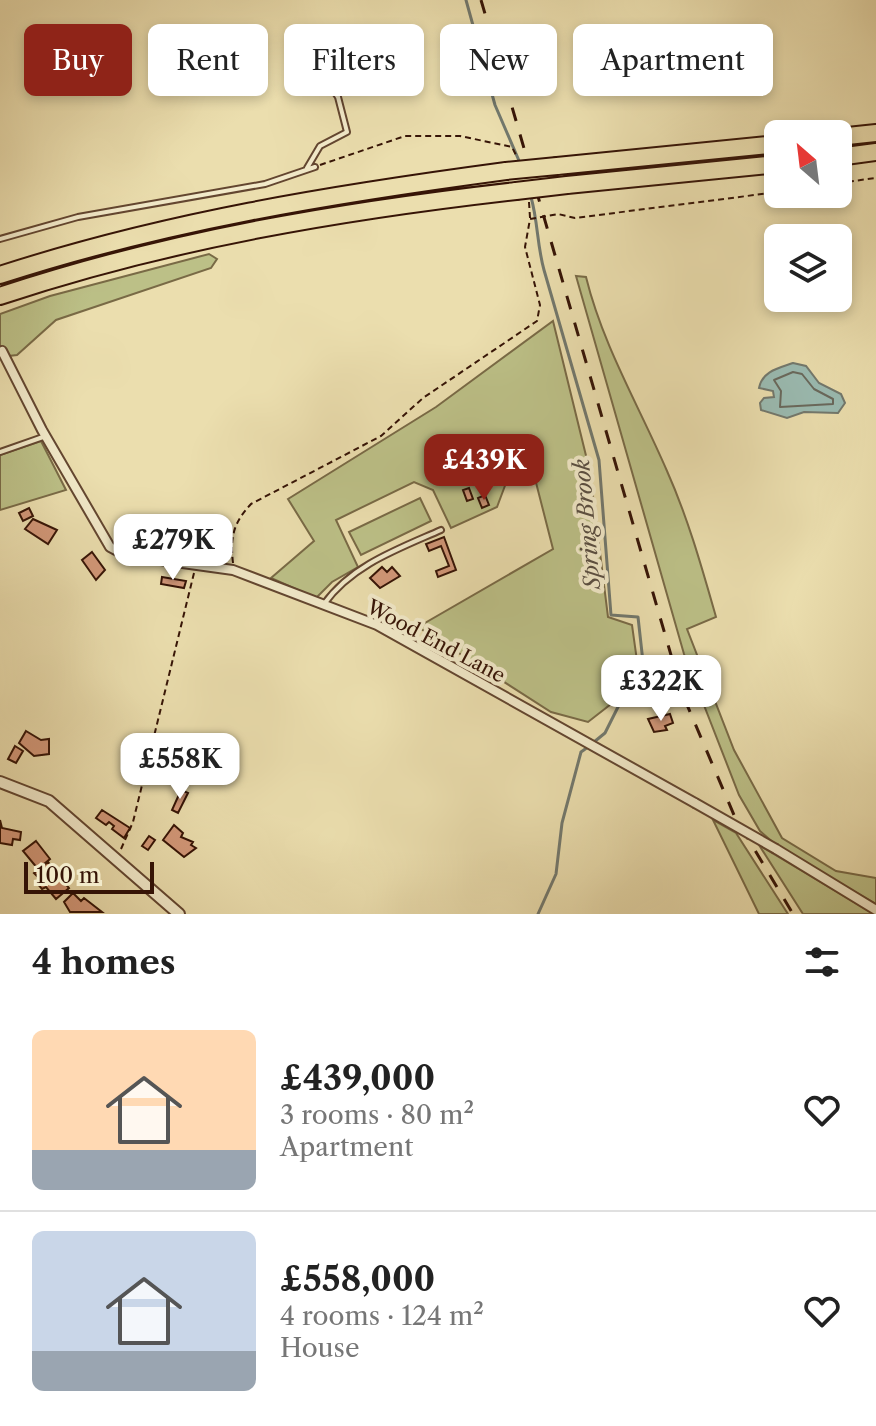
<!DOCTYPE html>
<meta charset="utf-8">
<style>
:root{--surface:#fff;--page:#f6f6f6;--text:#222;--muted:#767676;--line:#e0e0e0;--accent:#8f2418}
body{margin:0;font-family:"Libre Caslon Text",serif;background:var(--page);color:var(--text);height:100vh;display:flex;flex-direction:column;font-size:30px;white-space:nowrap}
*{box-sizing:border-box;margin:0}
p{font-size:26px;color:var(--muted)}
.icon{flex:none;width:44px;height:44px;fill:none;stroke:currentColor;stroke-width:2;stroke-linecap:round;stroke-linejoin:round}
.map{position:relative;height:914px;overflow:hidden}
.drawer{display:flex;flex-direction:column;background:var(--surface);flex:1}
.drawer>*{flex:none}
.guide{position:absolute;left:24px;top:24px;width:828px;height:72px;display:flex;gap:16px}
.needle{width:52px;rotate:332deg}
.buttons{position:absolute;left:764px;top:120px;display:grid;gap:16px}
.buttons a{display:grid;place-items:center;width:88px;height:88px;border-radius:12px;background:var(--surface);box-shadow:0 4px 12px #0003;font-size:40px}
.scale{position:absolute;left:24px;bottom:20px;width:130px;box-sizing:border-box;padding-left:8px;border:4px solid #361406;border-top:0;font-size:22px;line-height:28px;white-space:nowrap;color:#361406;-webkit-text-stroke:6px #f2eaca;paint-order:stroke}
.price{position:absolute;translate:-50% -68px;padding:0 18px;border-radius:16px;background:#fff;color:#222;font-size:26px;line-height:52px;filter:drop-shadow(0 2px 4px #0008)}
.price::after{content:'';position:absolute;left:50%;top:48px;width:24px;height:18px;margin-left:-12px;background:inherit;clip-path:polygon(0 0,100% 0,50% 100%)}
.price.selected{background:var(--accent);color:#fff}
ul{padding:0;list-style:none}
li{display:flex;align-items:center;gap:24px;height:200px;padding:0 32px}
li+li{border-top:2px solid var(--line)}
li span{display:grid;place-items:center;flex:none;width:224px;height:160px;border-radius:12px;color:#555}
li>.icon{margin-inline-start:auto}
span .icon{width:96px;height:96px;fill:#fffc;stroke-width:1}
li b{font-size:34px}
h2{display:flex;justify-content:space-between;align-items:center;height:96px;padding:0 32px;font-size:34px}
.pill{padding:0 28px;border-radius:12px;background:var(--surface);box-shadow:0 4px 12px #0003;font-size:28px;line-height:72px}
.pill.selected{background:var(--accent);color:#fff}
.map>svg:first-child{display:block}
.green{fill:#bcc087;stroke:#796a46;stroke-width:2}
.water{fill:#9abbb2;stroke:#72786d;stroke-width:2}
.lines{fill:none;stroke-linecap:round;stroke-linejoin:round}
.shore{stroke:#68685c;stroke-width:2}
.stream{stroke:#72786d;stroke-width:3}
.building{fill:#d39879;stroke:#361406;stroke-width:2}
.service-casing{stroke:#634630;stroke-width:8}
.minor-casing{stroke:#634630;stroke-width:12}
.tertiary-casing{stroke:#634630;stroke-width:14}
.motorway-casing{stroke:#361406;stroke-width:20}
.path{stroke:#361406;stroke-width:2;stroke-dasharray:6 4;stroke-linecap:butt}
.service{stroke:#f2eaca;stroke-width:4}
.minor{stroke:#f2eaca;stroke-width:8}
.tertiary{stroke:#f2eaca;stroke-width:10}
.motorway{stroke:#ebdeae;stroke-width:16}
.rail{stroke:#361406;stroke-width:3;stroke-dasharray:14 14;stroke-linecap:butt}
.minor-bridge-casing{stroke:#634630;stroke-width:12;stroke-linecap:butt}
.motorway-bridge-casing{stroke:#361406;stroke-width:20;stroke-linecap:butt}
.minor-bridge{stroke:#f2eaca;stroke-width:8}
.motorway-bridge{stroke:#ebdeae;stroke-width:16}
.labels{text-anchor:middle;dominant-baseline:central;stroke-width:8;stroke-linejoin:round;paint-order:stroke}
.street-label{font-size:20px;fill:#361406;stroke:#f2eaca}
.water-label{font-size:22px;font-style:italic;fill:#594e42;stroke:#f2eaca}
</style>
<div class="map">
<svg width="876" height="914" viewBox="0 0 876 914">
<rect width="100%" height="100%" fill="#ebdeae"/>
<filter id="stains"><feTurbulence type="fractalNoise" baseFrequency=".0025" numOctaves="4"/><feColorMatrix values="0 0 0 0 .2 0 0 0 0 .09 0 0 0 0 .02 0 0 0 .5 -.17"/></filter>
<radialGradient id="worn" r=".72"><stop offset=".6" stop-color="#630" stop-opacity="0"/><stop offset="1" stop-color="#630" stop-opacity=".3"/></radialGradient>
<path class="green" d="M209,254L217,259L211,268L56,320L17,355L0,357V314L50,296Z
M576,276L586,277C603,346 639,406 667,471C688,518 702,568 716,617L687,629L734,750L782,838L836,871L876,878V904L784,852L760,831L739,795L684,654Z
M553,321L590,472L608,617L632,625L638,668L611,704L588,722L551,712L418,627L553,549L531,463L506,483L497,507L451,528L433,490L414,482L336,520L358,567L332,582L316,598L271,578L314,541L288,499L436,407Z
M41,441L66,490L0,510V455Z
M420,498L431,521L361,555L349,532Z
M713,820L736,833L788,914H759Z
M759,845L874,914H803Z"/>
<path class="water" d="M793,363L806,366L819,383L841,394L845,403L838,413L804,412L787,418L761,410L760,403L764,398L774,397L773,391L759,388C762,371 779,368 793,363Z"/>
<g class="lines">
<path class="shore" d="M793,372L802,374L814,389L833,399V404L780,407L781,391L774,380Z"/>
<path class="stream" d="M466,0L495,105L520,163
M531,197C538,222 537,245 544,270L599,460L611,615L638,617L644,671L626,691L605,733L594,742
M538,914L556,874L562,823L581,752L588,747"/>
</g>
<path class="building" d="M469,488L473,499L467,501L463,490Z
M485,495L489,505L482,508L478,498Z
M29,508L33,516L23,521L19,513Z
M33,519L57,530L48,544L25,529Z
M444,537L456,570L438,577L436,571L449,566L441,546L429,551L426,544Z
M92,552L105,570L96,580L82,560Z
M382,567L387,572L392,567L400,576L380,588L370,578Z
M162,577L186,581L184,588L161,584Z
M670,714L673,723L665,726L667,730L654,732L648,719Z
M26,731L41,740L49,739V754L34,756L19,743Z
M15,746L23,751L16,763L8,759Z
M181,790L188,793L178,813L172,810Z
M102,810L130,828L124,838L112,829L114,826L109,822L106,825L96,818Z
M0,820L2,828L21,832L20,840L13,839L12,845L0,843Z
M174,825L183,833L181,837L193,842L191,845L196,848L184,857L163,840Z
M149,836L155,840L148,850L142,846Z
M36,841L50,859L38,869L23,851Z
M48,862L69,888L56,899L46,887L42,889L36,882L40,879L34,873Z
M73,893L81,901L84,898L102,912H70L64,902Z"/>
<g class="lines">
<defs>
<path id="service" d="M307,168L320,146L347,132L338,97L329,84
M0,239L78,217L265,184L315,167
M0,452L43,437
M324,604C352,565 398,549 441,530"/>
<path id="minor" d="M2,351L42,430L110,547L125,555L233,570L377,625L695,803
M776,849L876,910"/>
<path id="tertiary" d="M0,782L49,801L179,914"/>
<path id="motorway" d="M838,137L876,133
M838,157L876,152
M557,166L778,144
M567,185L778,164
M0,275C166,221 334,194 506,171
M0,296C168,240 340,211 516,191"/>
</defs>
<use href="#service" class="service-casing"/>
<use href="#minor" class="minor-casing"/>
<use href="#tertiary" class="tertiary-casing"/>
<use href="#motorway" class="motorway-casing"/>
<path class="path" d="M320,165L405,136H460L512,147L517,157
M838,183L876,178
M529,202L530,218
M233,563C230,538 233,523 251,504L381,436L423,398L537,321L540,305L525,247L530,219L558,214L575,218L778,192
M121,849L133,822L194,573"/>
<use href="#service" class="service"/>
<use href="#minor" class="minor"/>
<use href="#tertiary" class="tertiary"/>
<use href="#motorway" class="motorway"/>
<path class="rail" d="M481,0L682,693L734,815L793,914"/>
<defs>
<path id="minor-bridge" d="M695,803L776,849"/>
<path id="motorway-bridge" d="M506,171L557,166
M516,191L567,185"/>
</defs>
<use href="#minor-bridge" class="minor-bridge-casing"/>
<use href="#motorway-bridge" class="motorway-bridge-casing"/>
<use href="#minor-bridge" class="minor-bridge"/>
<use href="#motorway-bridge" class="motorway-bridge"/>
</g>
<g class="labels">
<g class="street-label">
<text transform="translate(436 641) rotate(28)">Wood End Lane</text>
</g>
<g class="water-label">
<text transform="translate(587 524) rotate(-95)">Spring Brook</text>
</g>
</g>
<rect width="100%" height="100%" filter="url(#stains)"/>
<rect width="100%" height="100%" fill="url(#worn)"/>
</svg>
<div class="buttons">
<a><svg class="needle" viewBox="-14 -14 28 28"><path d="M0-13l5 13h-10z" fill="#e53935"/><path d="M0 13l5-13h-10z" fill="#767676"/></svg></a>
<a><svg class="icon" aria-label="layers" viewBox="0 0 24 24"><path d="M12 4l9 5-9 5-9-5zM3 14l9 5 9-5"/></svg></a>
</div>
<div class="scale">100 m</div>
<b class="price selected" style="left:484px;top:502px">£439K</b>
<b class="price" style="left:173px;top:582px">£279K</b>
<b class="price" style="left:661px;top:723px">£322K</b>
<b class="price" style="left:180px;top:801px">£558K</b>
<div class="guide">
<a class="pill selected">Buy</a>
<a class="pill">Rent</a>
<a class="pill">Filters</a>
<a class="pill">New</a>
<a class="pill">Apartment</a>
</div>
</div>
<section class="drawer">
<h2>4 homes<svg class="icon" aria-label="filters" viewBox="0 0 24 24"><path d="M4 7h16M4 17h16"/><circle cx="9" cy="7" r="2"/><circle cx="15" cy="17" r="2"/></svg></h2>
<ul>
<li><span style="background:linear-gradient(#ffd9b3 75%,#9aa5b1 0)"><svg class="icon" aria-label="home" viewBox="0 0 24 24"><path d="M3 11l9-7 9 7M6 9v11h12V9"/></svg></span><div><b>£439,000</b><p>3 rooms · 80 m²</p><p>Apartment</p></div><svg class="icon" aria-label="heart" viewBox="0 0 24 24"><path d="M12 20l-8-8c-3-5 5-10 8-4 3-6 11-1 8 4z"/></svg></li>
<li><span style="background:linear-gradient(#c9d6e8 75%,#9aa5b1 0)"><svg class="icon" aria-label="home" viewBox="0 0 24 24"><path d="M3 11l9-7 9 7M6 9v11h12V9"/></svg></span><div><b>£558,000</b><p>4 rooms · 124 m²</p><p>House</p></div><svg class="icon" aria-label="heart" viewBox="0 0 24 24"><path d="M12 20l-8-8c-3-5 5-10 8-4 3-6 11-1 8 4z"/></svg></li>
</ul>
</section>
